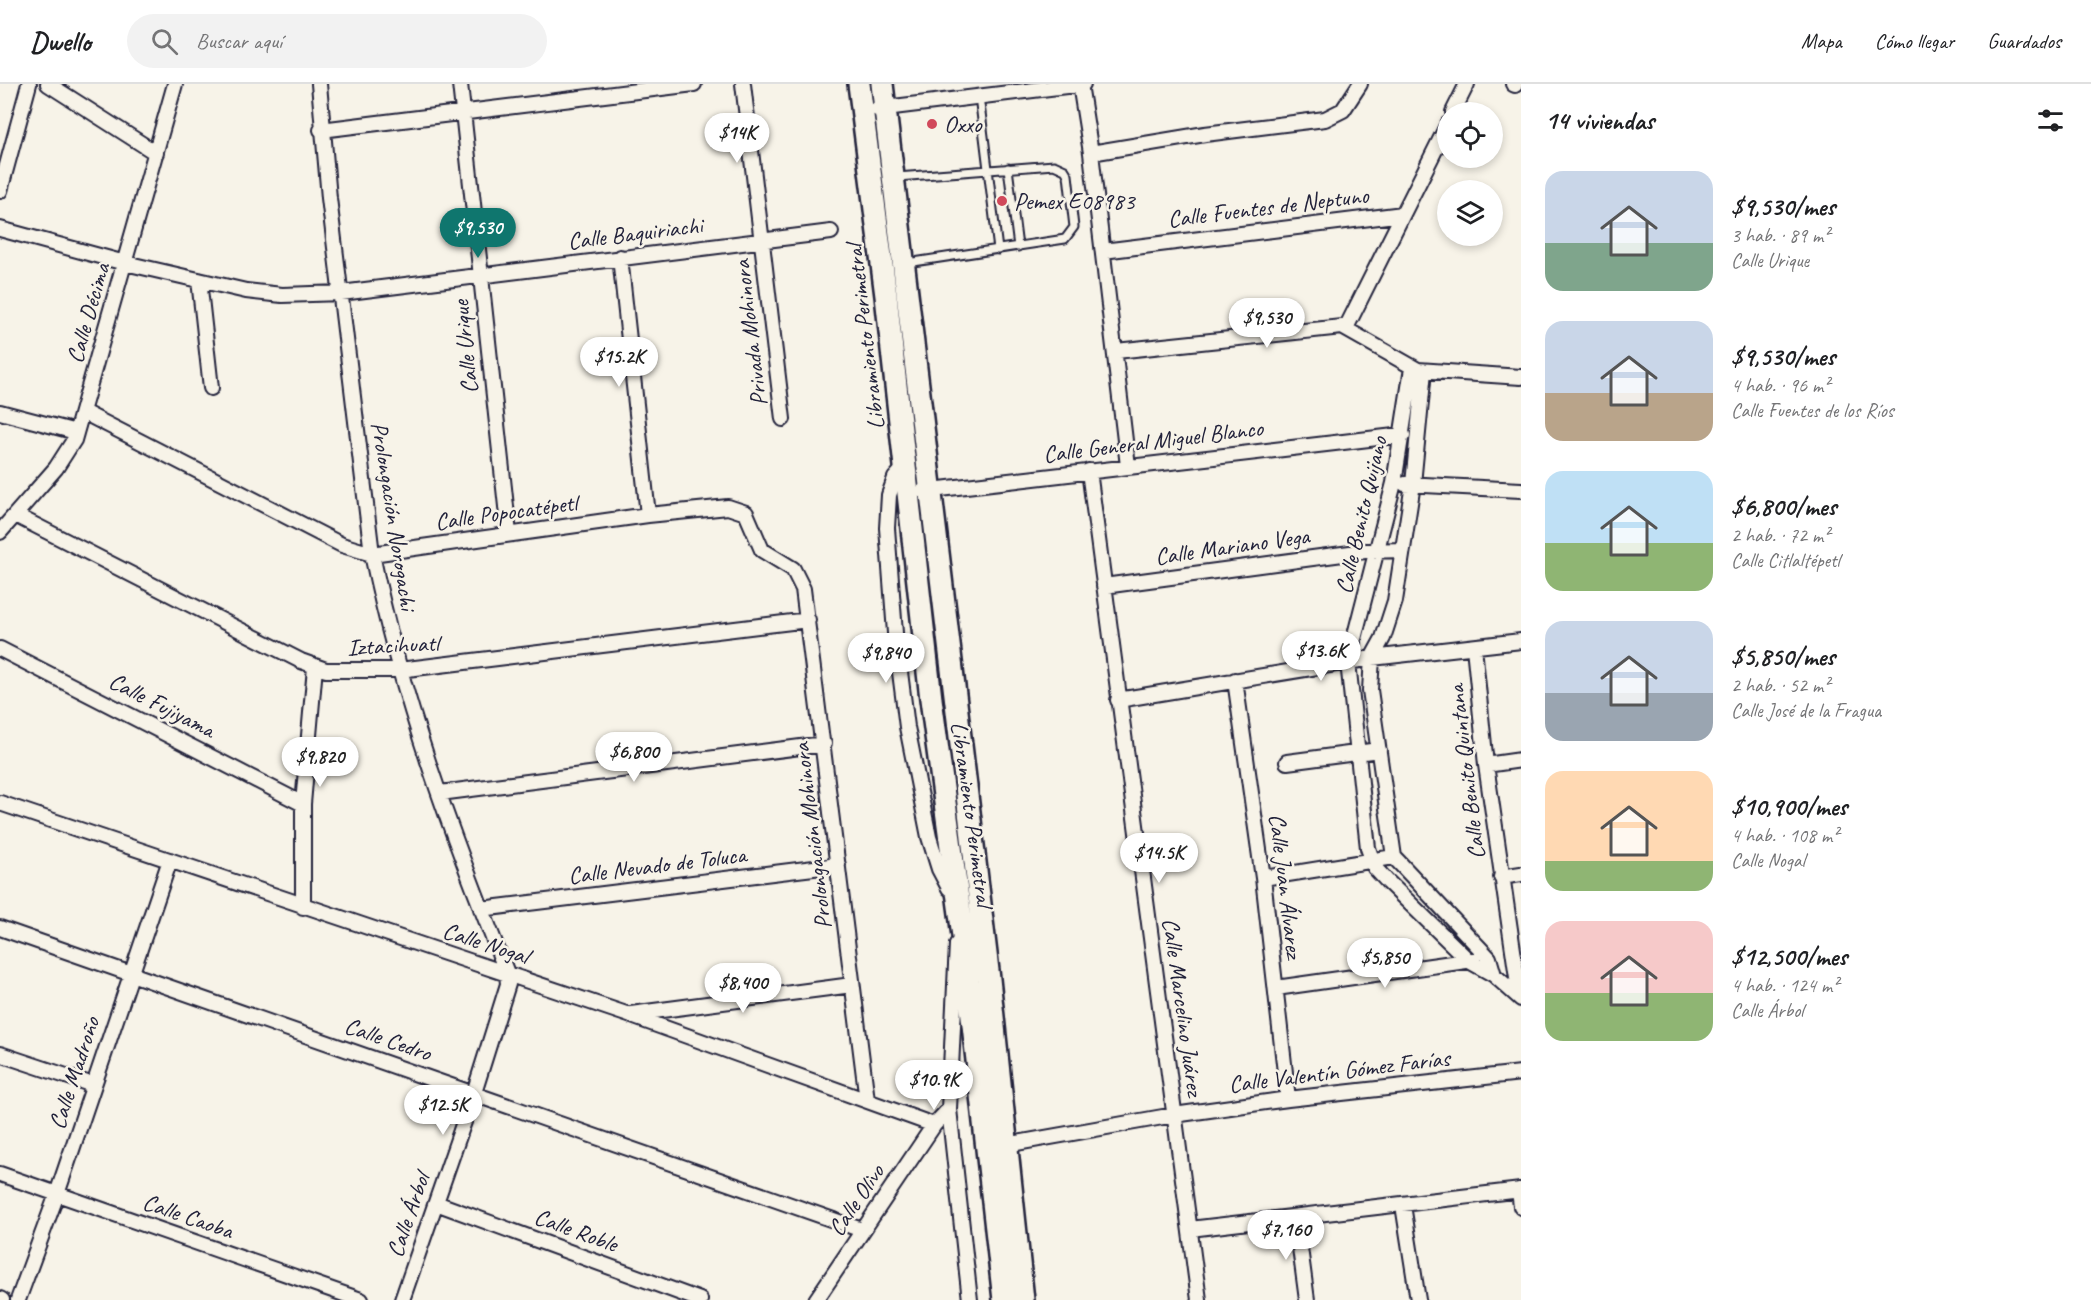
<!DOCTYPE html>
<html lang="es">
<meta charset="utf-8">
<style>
:root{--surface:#fff;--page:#f2f2f2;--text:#202124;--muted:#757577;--line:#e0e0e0;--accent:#0f766e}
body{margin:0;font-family:Caveat,sans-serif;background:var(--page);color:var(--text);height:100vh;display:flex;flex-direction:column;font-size:22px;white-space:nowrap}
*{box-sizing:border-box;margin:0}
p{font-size:20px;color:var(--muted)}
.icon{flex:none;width:33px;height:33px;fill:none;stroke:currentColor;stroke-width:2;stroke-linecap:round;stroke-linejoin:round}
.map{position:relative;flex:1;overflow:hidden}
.panel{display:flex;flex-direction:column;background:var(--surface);width:570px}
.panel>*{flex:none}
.controls{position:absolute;left:1437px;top:18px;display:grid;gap:12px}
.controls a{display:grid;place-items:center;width:66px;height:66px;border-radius:50%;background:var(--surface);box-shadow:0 3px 9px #0003;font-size:30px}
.price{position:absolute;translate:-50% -51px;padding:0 14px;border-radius:21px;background:#fff;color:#222;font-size:20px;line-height:39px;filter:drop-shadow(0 2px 3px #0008)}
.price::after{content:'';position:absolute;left:50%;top:36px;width:18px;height:14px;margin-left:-9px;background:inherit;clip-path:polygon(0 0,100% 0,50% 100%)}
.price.on{background:var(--accent);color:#fff}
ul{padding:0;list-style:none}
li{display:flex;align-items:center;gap:18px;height:150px;padding:0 24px}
li span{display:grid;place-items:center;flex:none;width:168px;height:120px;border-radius:18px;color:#555}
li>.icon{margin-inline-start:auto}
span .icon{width:72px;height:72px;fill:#fffc;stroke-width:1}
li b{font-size:26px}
h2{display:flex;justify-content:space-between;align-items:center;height:72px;padding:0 24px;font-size:26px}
header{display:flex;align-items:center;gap:36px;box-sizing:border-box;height:84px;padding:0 30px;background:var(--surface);border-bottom:2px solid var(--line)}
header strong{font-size:28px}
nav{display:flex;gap:33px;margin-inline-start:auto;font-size:21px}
.search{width:420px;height:54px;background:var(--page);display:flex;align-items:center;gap:15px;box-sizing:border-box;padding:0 21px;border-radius:33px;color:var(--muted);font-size:22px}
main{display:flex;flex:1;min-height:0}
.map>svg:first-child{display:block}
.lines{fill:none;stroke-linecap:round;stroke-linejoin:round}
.service-casing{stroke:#22223b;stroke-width:11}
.minor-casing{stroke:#22223b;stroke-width:18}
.primary-casing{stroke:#22223b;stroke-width:26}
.service{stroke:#f7f3e8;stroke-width:7}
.minor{stroke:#f7f3e8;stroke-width:14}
.primary{stroke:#f7f3e8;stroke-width:21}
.poi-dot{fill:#d1495b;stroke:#f7f3e8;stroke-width:2}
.labels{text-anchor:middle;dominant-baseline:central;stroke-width:5;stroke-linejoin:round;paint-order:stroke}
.poi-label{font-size:24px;fill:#22223b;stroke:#f7f3e8;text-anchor:start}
.street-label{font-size:24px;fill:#22223b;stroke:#f7f3e8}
</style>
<header>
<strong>Dwello</strong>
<div class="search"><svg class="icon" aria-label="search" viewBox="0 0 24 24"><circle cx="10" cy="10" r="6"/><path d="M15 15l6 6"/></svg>Buscar aquí</div>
<nav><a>Mapa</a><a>Cómo llegar</a><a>Guardados</a></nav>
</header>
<main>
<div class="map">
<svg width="1521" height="1216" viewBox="0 0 1521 1216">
<rect width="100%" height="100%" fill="#f7f3e8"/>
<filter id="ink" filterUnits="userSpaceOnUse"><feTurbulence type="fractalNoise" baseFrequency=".0167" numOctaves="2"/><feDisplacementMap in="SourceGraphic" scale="12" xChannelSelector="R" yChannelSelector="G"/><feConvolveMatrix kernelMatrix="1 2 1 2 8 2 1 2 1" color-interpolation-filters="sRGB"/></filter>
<g filter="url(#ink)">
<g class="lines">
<defs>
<path id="service" d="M979,12L998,166
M1008,84L1018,163
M897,93L1054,81L1065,86L1068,91L1074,143L1065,155L907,179"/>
<path id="minor" d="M48,0L156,69
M319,0L329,114L372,470C401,614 452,753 507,889L508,900L474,1009L402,1216
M460,0L509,450
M743,0L783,335
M1080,0L1091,69L1128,382
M1513,0L1515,1
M877,25L1083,0
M1453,28L1467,0
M321,46L694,0
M1091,69L1205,50L1325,35L1343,26L1360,0
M0,107L29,0
M0,145L125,179L246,207L282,211L341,209L831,148
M1103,167L1403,130
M620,173L648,431
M199,196L211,304
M1346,244L1448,40
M1116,267L1342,243L1418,286L1521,293
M1412,284L1394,399L1348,578L1368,764L1375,784L1387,797L1469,877L1494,891L1521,915
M1424,287L1413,400L1395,517L1383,554L1372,574L1370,606L1394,773L1489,874L1494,891
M0,328L76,348
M83,328L342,461L372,470L648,431L728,423L746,429L762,466L793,485L803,505L867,1016
M905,383L895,394L889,411L887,444L895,549L907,643L929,753L939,785L949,804L957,811
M1089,387L1199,1216
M1405,400L1521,406
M923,407L1403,351
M15,431L301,577L326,586H399L808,536
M0,448L56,384L74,356L175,0
M1104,502L1365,467L1403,466
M1474,563L1486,681L1520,914
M0,565L303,720
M1235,596L1263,794L1288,1015
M1118,616L1372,574L1521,557
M1287,678L1379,666
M1486,681L1521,676
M440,709L824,660
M0,719L629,931L934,1041L949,1025
M1501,793L1521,790
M1263,794L1394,773
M303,823V720L315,583
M481,825L838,781
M0,844L862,1146
M957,860L949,1025L970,1216
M1276,904L1473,876
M631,930L852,901
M0,970L93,1001
M1000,1062L1174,1031L1288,1015L1521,989
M0,1090L361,1216
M1519,1106L1521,1123
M436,1119L700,1216
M1403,1121L1418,1216
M1296,1134L1307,1216
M1190,1145L1521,1106
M0,1215L2,1216
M18,1216L57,1110L170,776
M816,1216L934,1041"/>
<path id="primary" d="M859,0L886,212L931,615L963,852L1004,1216
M882,0L989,895L1023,1216"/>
</defs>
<use href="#service" class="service-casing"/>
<use href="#minor" class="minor-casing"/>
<use href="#primary" class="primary-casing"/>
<use href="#service" class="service"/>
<use href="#minor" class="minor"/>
<use href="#primary" class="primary"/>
</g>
</g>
<g class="poi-dot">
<circle cx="932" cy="40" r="6"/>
<circle cx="1002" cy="117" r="6"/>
</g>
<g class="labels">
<g class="poi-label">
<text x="944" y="40">Oxxo</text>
<text x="1014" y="117">Pemex E08983</text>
</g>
<g class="street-label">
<text transform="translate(1268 123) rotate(-7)">Calle Fuentes de Neptuno</text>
<text transform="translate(635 149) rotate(-7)">Calle Baquiriachi</text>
<text transform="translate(88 229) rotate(-74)">Calle Décima</text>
<text transform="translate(750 249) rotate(-97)">Privada Mohinora</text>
<text transform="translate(865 253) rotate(-97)">Libramiento Perimetral</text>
<text transform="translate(465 263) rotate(-96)">Calle Urique</text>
<text transform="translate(1153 357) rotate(-7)">Calle General Miguel Blanco</text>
<text transform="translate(506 428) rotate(-8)">Calle Popocatépetl</text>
<text transform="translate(1361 431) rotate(-77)">Calle Benito Quijano</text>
<text transform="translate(394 432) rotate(81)">Prolongación Norogachi</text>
<text transform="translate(1232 462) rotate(-8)">Calle Mariano Vega</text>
<text transform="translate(393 561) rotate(-3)">Iztacihuatl</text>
<text transform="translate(162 621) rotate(27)">Calle Fujiyama</text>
<text transform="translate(1466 688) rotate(-97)">Calle Benito Quintana</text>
<text transform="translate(972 730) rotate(82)">Libramiento Perimetral</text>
<text transform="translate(812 752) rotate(-97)">Prolongación Mohinora</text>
<text transform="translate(657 781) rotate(-7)">Calle Nevado de Toluca</text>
<text transform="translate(1286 802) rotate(83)">Calle Juan Álvarez</text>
<text transform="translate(486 859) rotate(18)">Calle Nogal</text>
<text transform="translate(1183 923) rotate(82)">Calle Marcelino Juárez</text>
<text transform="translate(388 955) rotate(19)">Calle Cedro</text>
<text transform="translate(1339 987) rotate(-7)">Calle Valentín Gómez Farías</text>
<text transform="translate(74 989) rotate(-72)">Calle Madroño</text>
<text transform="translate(856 1116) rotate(-56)">Calle Olivo</text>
<text transform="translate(408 1131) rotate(-71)">Calle Árbol</text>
<text transform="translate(188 1132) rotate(19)">Calle Caoba</text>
<text transform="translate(576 1146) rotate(20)">Calle Roble</text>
</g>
</g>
</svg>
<div class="controls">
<a><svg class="icon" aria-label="locate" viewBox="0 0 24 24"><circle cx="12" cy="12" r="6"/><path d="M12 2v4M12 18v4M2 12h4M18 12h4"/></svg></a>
<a><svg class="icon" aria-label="layers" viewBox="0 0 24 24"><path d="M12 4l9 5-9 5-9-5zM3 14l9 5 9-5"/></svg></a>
</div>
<b class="price" style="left:737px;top:80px">$14K</b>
<b class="price on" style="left:478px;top:175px">$9,530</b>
<b class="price" style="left:1267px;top:265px">$9,530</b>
<b class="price" style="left:619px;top:304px">$15.2K</b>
<b class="price" style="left:1321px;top:598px">$13.6K</b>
<b class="price" style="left:886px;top:600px">$9,840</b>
<b class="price" style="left:634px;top:699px">$6,800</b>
<b class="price" style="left:320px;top:704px">$9,820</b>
<b class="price" style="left:1159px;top:800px">$14.5K</b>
<b class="price" style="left:1385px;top:905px">$5,850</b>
<b class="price" style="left:743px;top:930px">$8,400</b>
<b class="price" style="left:934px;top:1027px">$10.9K</b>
<b class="price" style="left:443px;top:1052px">$12.5K</b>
<b class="price" style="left:1286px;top:1177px">$7,160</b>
</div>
<section class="panel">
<h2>14 viviendas<svg class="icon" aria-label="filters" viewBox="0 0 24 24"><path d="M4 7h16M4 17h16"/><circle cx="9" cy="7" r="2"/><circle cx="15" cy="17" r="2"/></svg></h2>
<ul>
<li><span style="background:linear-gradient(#c9d6e8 60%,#7fa58c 0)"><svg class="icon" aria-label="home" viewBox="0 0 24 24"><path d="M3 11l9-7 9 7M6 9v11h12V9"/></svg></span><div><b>$9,530/mes</b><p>3 hab. · 89 m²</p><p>Calle Urique</p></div></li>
<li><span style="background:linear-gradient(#c9d6e8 60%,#b9a48a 0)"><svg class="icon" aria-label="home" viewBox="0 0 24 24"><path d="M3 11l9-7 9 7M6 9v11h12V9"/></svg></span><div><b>$9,530/mes</b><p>4 hab. · 96 m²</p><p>Calle Fuentes de los Ríos</p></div></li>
<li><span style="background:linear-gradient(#bfe0f5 60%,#8fb573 0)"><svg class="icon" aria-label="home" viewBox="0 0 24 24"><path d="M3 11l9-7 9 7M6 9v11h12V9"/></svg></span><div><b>$6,800/mes</b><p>2 hab. · 72 m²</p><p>Calle Citlaltépetl</p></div></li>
<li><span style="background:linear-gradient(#c9d6e8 60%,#9aa5b1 0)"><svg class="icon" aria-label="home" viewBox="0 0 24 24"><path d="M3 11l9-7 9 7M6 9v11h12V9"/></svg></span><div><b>$5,850/mes</b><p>2 hab. · 52 m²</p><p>Calle José de la Fragua</p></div></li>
<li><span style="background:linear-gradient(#ffd9b3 75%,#8fb573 0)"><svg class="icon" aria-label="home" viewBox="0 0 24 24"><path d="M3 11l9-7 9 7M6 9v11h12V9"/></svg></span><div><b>$10,900/mes</b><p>4 hab. · 108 m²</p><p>Calle Nogal</p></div></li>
<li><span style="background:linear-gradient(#f6c9c9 60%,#8fb573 0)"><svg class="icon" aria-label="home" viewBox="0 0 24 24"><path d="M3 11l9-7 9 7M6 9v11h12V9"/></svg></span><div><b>$12,500/mes</b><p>4 hab. · 124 m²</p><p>Calle Árbol</p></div></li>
</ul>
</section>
</main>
